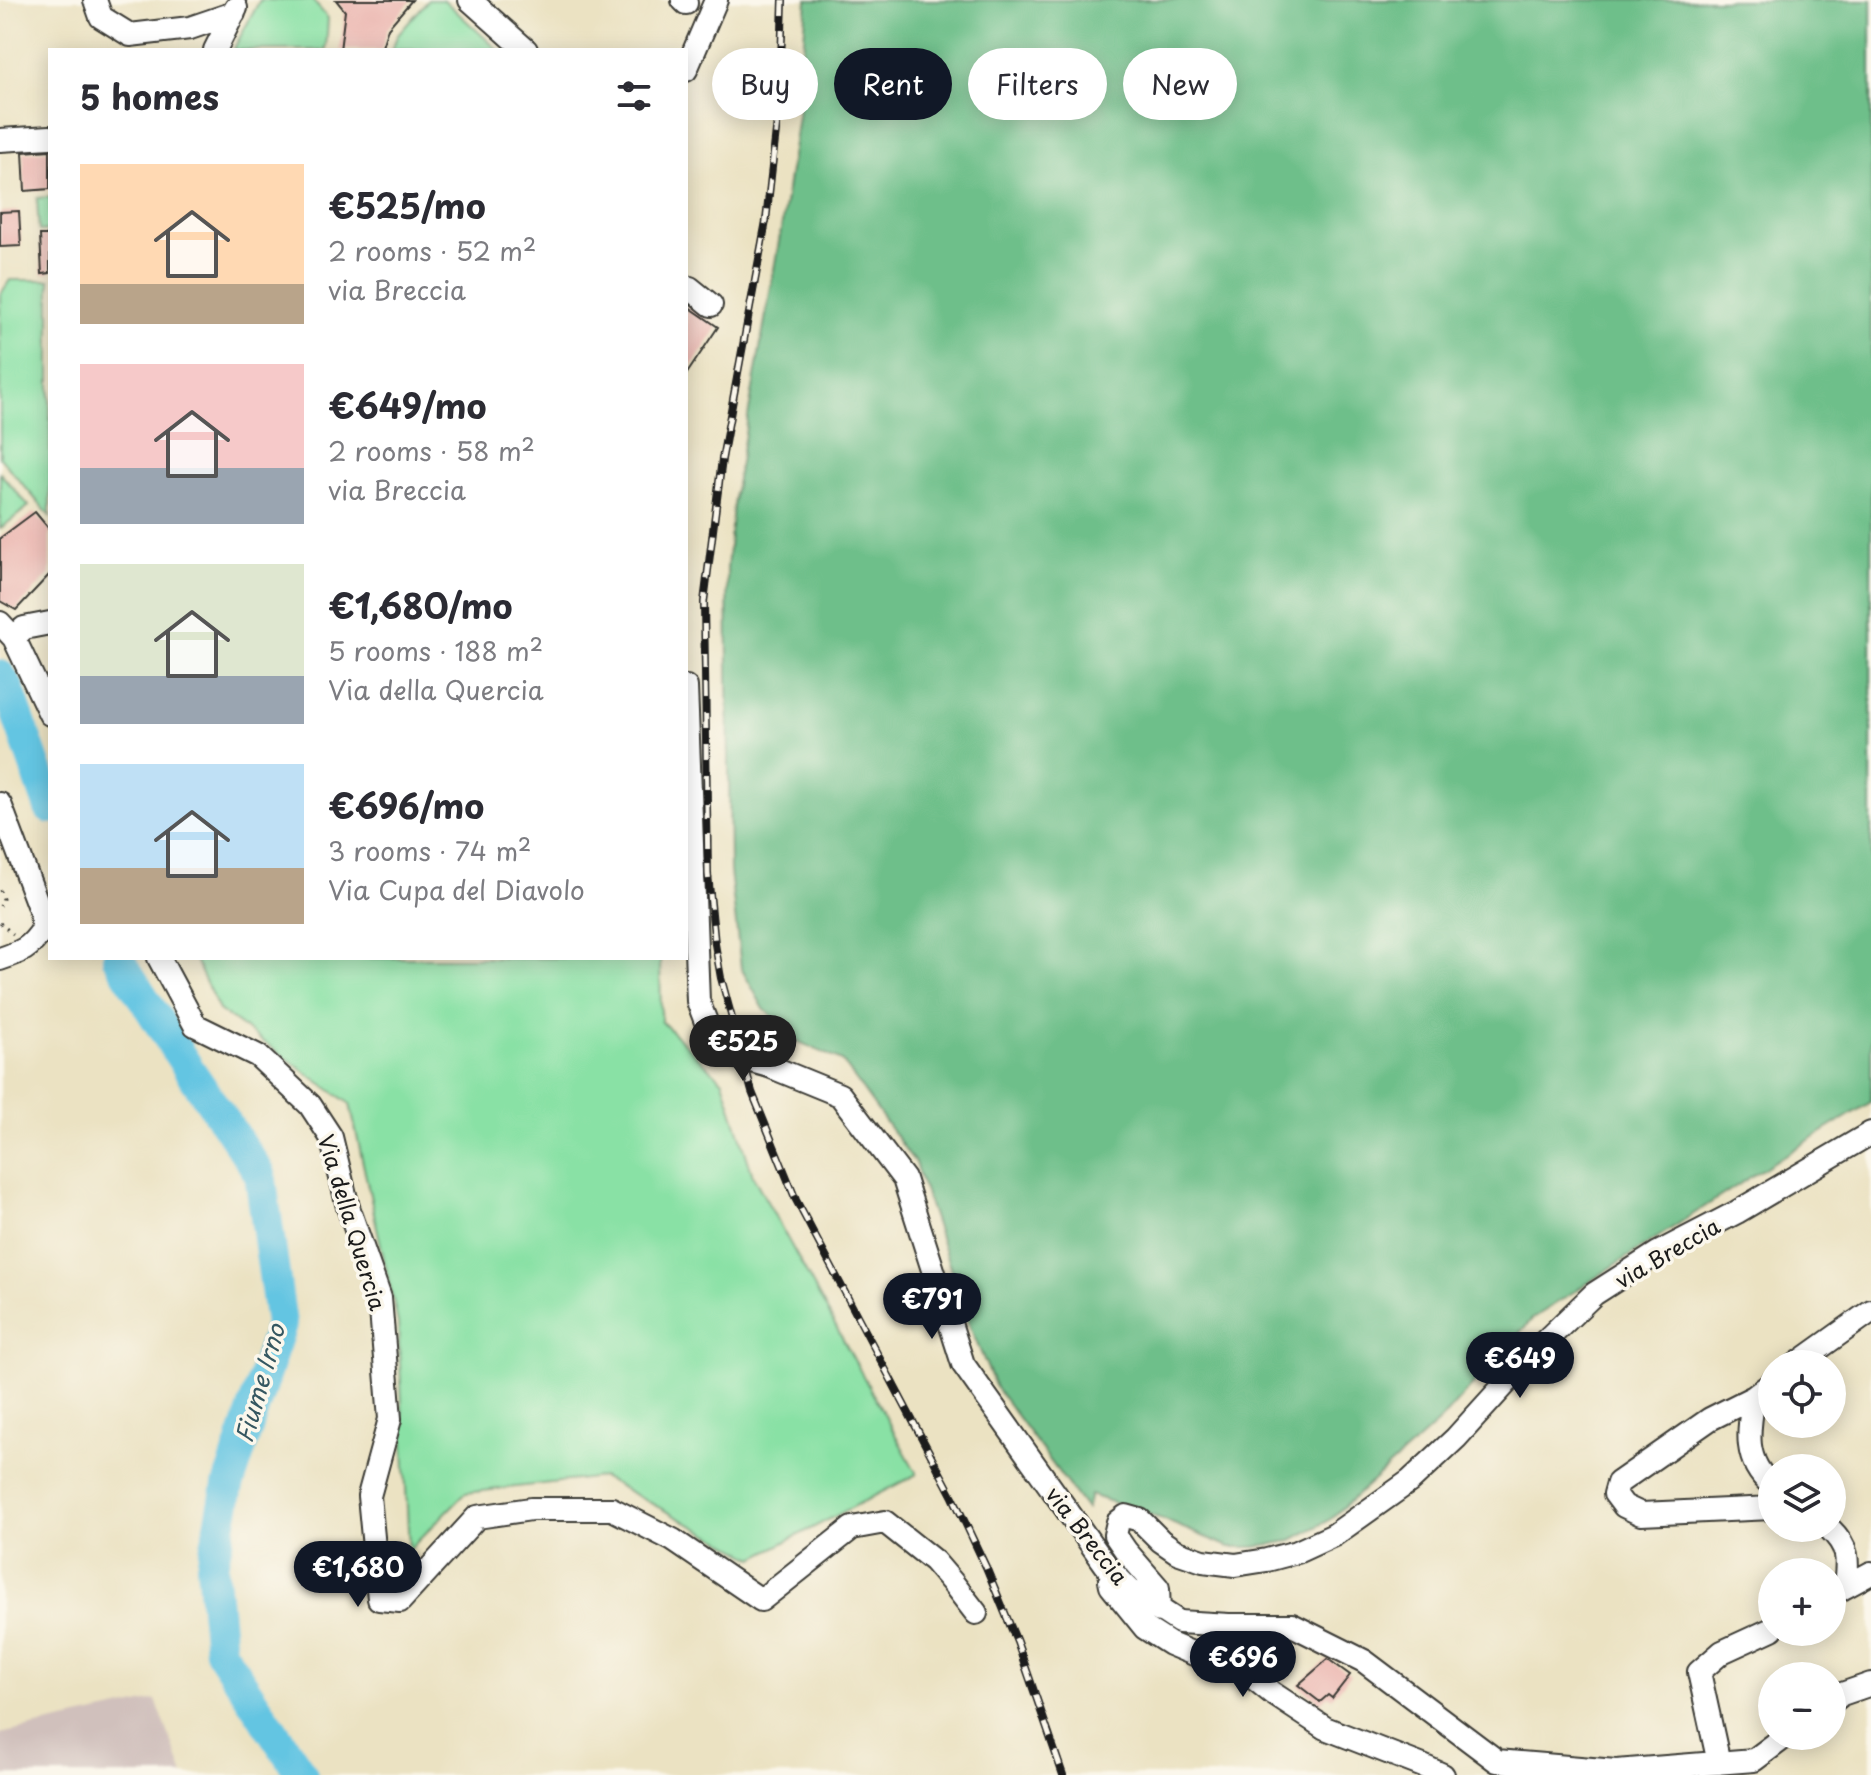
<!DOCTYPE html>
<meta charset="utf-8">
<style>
:root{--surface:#fff;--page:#f2f2f3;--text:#2b2b33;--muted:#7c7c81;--accent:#111827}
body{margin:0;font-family:"Playpen Sans",sans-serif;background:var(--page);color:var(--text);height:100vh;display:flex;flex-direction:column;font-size:30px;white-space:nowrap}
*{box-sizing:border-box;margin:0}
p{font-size:26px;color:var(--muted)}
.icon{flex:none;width:44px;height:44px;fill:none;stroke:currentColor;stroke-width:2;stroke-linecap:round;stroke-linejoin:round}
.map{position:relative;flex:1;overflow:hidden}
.side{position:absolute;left:48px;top:48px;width:640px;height:912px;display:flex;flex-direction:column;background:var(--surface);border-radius:0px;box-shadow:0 4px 20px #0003}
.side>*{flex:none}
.banner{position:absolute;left:712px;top:48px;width:760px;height:72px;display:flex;gap:16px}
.tools{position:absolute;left:1758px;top:1350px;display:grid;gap:16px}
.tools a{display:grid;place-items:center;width:88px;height:88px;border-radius:50%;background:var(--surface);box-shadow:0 4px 20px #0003;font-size:40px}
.price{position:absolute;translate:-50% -68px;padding:0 18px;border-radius:28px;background:var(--accent);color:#fff;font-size:26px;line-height:52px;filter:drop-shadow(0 2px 4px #0008)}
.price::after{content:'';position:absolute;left:50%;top:48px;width:24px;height:18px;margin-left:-12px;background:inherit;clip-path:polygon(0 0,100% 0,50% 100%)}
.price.selected{background:#222;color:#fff}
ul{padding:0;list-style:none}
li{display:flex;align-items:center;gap:24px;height:200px;padding:0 32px}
li span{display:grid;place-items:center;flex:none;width:224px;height:160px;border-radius:0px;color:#555}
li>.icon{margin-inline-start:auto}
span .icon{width:96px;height:96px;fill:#fffc;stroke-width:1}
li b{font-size:34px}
h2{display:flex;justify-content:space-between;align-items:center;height:96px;padding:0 32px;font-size:34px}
.pill{padding:0 28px;border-radius:36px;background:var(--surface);box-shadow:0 4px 20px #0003;font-size:28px;line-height:72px}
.pill.selected{background:var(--accent);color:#fff}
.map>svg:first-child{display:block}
.industrial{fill:#d0c0bc}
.green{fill:#89e1a5;stroke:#527e60;stroke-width:2}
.forest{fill:#6ebf8a;stroke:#456e53;stroke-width:2}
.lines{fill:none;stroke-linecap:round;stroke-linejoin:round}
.river{stroke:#64c5e2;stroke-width:32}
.building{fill:#eab0aa}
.minor-casing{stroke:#3b3a35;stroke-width:26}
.path{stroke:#3b3a35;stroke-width:3;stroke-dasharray:2 6;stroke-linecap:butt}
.minor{stroke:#fff;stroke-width:22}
.rail-casing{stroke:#1c1c1c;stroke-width:8}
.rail{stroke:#fbf7ec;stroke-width:5;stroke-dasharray:15;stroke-linecap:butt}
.minor-bridge-casing{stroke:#3b3a35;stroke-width:26;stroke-linecap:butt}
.minor-bridge{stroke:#fff;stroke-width:22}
.labels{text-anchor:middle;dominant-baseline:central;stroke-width:7;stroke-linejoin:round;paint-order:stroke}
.street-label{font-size:22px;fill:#1c1c1c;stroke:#fbf7ec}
.water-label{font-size:24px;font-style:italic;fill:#355761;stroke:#fbf7ec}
</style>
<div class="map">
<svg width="1871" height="1775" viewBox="0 0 1871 1775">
<rect width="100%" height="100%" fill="#fbf7ec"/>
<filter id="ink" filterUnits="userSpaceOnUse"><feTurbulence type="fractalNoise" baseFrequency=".0125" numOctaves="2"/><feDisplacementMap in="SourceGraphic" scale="16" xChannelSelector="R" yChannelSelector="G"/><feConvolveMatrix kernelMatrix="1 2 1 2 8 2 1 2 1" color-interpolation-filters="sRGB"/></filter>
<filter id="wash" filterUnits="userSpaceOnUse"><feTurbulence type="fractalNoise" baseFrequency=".006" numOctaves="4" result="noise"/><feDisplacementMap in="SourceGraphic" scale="32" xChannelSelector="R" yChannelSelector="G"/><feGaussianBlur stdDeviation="1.8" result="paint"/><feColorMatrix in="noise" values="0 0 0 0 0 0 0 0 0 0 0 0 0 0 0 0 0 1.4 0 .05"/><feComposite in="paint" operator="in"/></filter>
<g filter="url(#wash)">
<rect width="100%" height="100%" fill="#ebe2c2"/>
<path class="industrial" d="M156,1700L184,1775H0V1734Z"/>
<path class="green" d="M260,0H312L328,18L326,50H233Z
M428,0H444L498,50H392L397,36Z
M50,197V230L39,231L37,198Z
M10,280H50V516L0,458V295Z
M0,473L29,506L0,529Z
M194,958H660L661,1021L723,1081L753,1176L917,1474L754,1558L602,1477L465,1493L409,1550L398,1323L350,1104L219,1010Z"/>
<path class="forest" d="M807,0H1871V1102L1772,1163L1532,1319L1440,1421L1328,1521L1290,1541L1255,1547H1229L1159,1518L1090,1495L1086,1509L996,1388L970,1327L915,1163L842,1061L799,1042L764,1009L741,968L730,871L727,568L734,496L782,224L798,116Z"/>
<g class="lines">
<path class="river" d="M0,676L8,688L50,808
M118,958L190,1071L260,1174L281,1324L228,1486L212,1566L220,1651L302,1775"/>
</g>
<g id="blocks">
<path class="building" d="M336,0H412L388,28L381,50H340L345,11Z
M50,150V189L25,191L23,152Z
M19,211L21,246L0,247V212Z
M40,235H50V273L42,274Z
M686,305L718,327L686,375Z
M35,512L50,530V574L16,610L0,601V538Z
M1328,1659L1350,1675L1332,1698L1328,1695L1320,1702L1298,1685Z"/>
</g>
</g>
<g filter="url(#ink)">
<use href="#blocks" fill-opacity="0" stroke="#3b3a35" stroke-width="2"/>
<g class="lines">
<defs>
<path id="minor" d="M95,0L101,17L130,35L190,28L234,13
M470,0L526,50
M683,0L686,3
M215,50L236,8
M686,70L716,0
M0,140L50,137
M686,287L690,288L711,305
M0,623L14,638
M50,623L24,628L14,638L50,714
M686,687L698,1001L711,1035L730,1055
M0,804L41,913L43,929C30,949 21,952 0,959
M159,958L195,1025L258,1056L310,1105L331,1137L348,1207L380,1298L390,1419L369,1496L379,1599L400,1601L477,1517L531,1509H612L673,1540L761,1600L852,1528L885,1522L934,1561L952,1582L976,1613
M769,1066L840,1095L904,1179L963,1364L1108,1568L1130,1590L1179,1622L1229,1625H1292L1364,1661L1497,1761L1616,1771L1754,1760L1786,1736
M1797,1364L1871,1311
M1772,1383L1754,1397C1748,1431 1743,1461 1772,1485
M1754,1397L1710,1419L1618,1483L1615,1494L1624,1506L1641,1514L1772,1508
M1829,1528C1850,1548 1848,1560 1845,1587L1832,1595
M1110,1581L1111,1586L1145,1628L1170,1644L1216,1663L1245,1671L1272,1693L1325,1728L1423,1766L1443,1775
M1845,1587L1871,1573
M1159,1611L1158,1588L1126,1551L1115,1535L1118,1522L1126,1516L1140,1520L1161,1541L1177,1552L1203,1561L1235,1565L1267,1560L1297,1552L1334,1535L1410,1481L1456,1438L1537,1349L1594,1294L1658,1253L1737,1212L1871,1133
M1832,1702L1842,1694L1871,1684
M1719,1763L1699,1672L1722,1652L1772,1629"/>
</defs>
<use href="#minor" class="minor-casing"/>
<path class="path" d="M0,890L3,899L0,906
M0,923L13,934"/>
<use href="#minor" class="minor"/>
<defs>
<path id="rail" d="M783,0L780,95L766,221L722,459L704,602L708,874L715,944L721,978L752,1092L796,1200L953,1497L986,1567L1017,1642L1063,1775"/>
</defs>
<use href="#rail" class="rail-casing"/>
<use href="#rail" class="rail"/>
<defs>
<path id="minor-bridge" d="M730,1055L769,1066"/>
</defs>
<use href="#minor-bridge" class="minor-bridge-casing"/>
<use href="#minor-bridge" class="minor-bridge"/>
</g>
</g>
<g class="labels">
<g class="street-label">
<text transform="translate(353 1222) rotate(73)">Via della Quercia</text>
<text transform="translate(1667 1252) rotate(-30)">via Breccia</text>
<text transform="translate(1088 1535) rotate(52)">via Breccia</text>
</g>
<g class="water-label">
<text transform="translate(259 1383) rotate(-74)">Fiume Irno</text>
</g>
</g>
</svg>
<div class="tools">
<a><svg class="icon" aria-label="locate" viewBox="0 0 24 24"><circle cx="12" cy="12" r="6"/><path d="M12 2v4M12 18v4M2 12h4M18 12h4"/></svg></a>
<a><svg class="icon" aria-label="layers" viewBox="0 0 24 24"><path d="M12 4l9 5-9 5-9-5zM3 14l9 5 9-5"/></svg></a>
<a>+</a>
<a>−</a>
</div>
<b class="price selected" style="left:743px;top:1083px">€525</b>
<b class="price" style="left:932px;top:1341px">€791</b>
<b class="price" style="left:1520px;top:1400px">€649</b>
<b class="price" style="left:358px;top:1609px">€1,680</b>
<b class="price" style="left:1243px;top:1699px">€696</b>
<div class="banner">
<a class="pill">Buy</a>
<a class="pill selected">Rent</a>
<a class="pill">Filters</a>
<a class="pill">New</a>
</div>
<section class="side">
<h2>5 homes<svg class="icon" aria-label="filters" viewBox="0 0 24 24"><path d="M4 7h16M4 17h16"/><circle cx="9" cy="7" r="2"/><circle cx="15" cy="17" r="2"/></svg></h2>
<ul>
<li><span style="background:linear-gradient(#ffd9b3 75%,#b9a48a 0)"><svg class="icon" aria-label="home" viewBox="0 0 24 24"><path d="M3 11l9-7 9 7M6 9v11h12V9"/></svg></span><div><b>€525/mo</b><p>2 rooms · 52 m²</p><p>via Breccia</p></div></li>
<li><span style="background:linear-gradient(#f6c9c9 65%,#9aa5b1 0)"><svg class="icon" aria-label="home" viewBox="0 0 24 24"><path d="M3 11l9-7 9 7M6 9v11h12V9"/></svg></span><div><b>€649/mo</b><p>2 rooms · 58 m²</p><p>via Breccia</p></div></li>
<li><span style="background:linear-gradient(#dfe7d0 70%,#9aa5b1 0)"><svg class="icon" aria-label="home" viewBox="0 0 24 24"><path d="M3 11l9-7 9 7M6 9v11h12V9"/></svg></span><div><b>€1,680/mo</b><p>5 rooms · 188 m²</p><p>Via della Quercia</p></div></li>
<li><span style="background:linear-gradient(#bfe0f5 65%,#b9a48a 0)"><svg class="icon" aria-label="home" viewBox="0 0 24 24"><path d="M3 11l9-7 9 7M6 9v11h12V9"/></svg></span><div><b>€696/mo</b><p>3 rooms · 74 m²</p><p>Via Cupa del Diavolo</p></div></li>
</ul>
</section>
</div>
